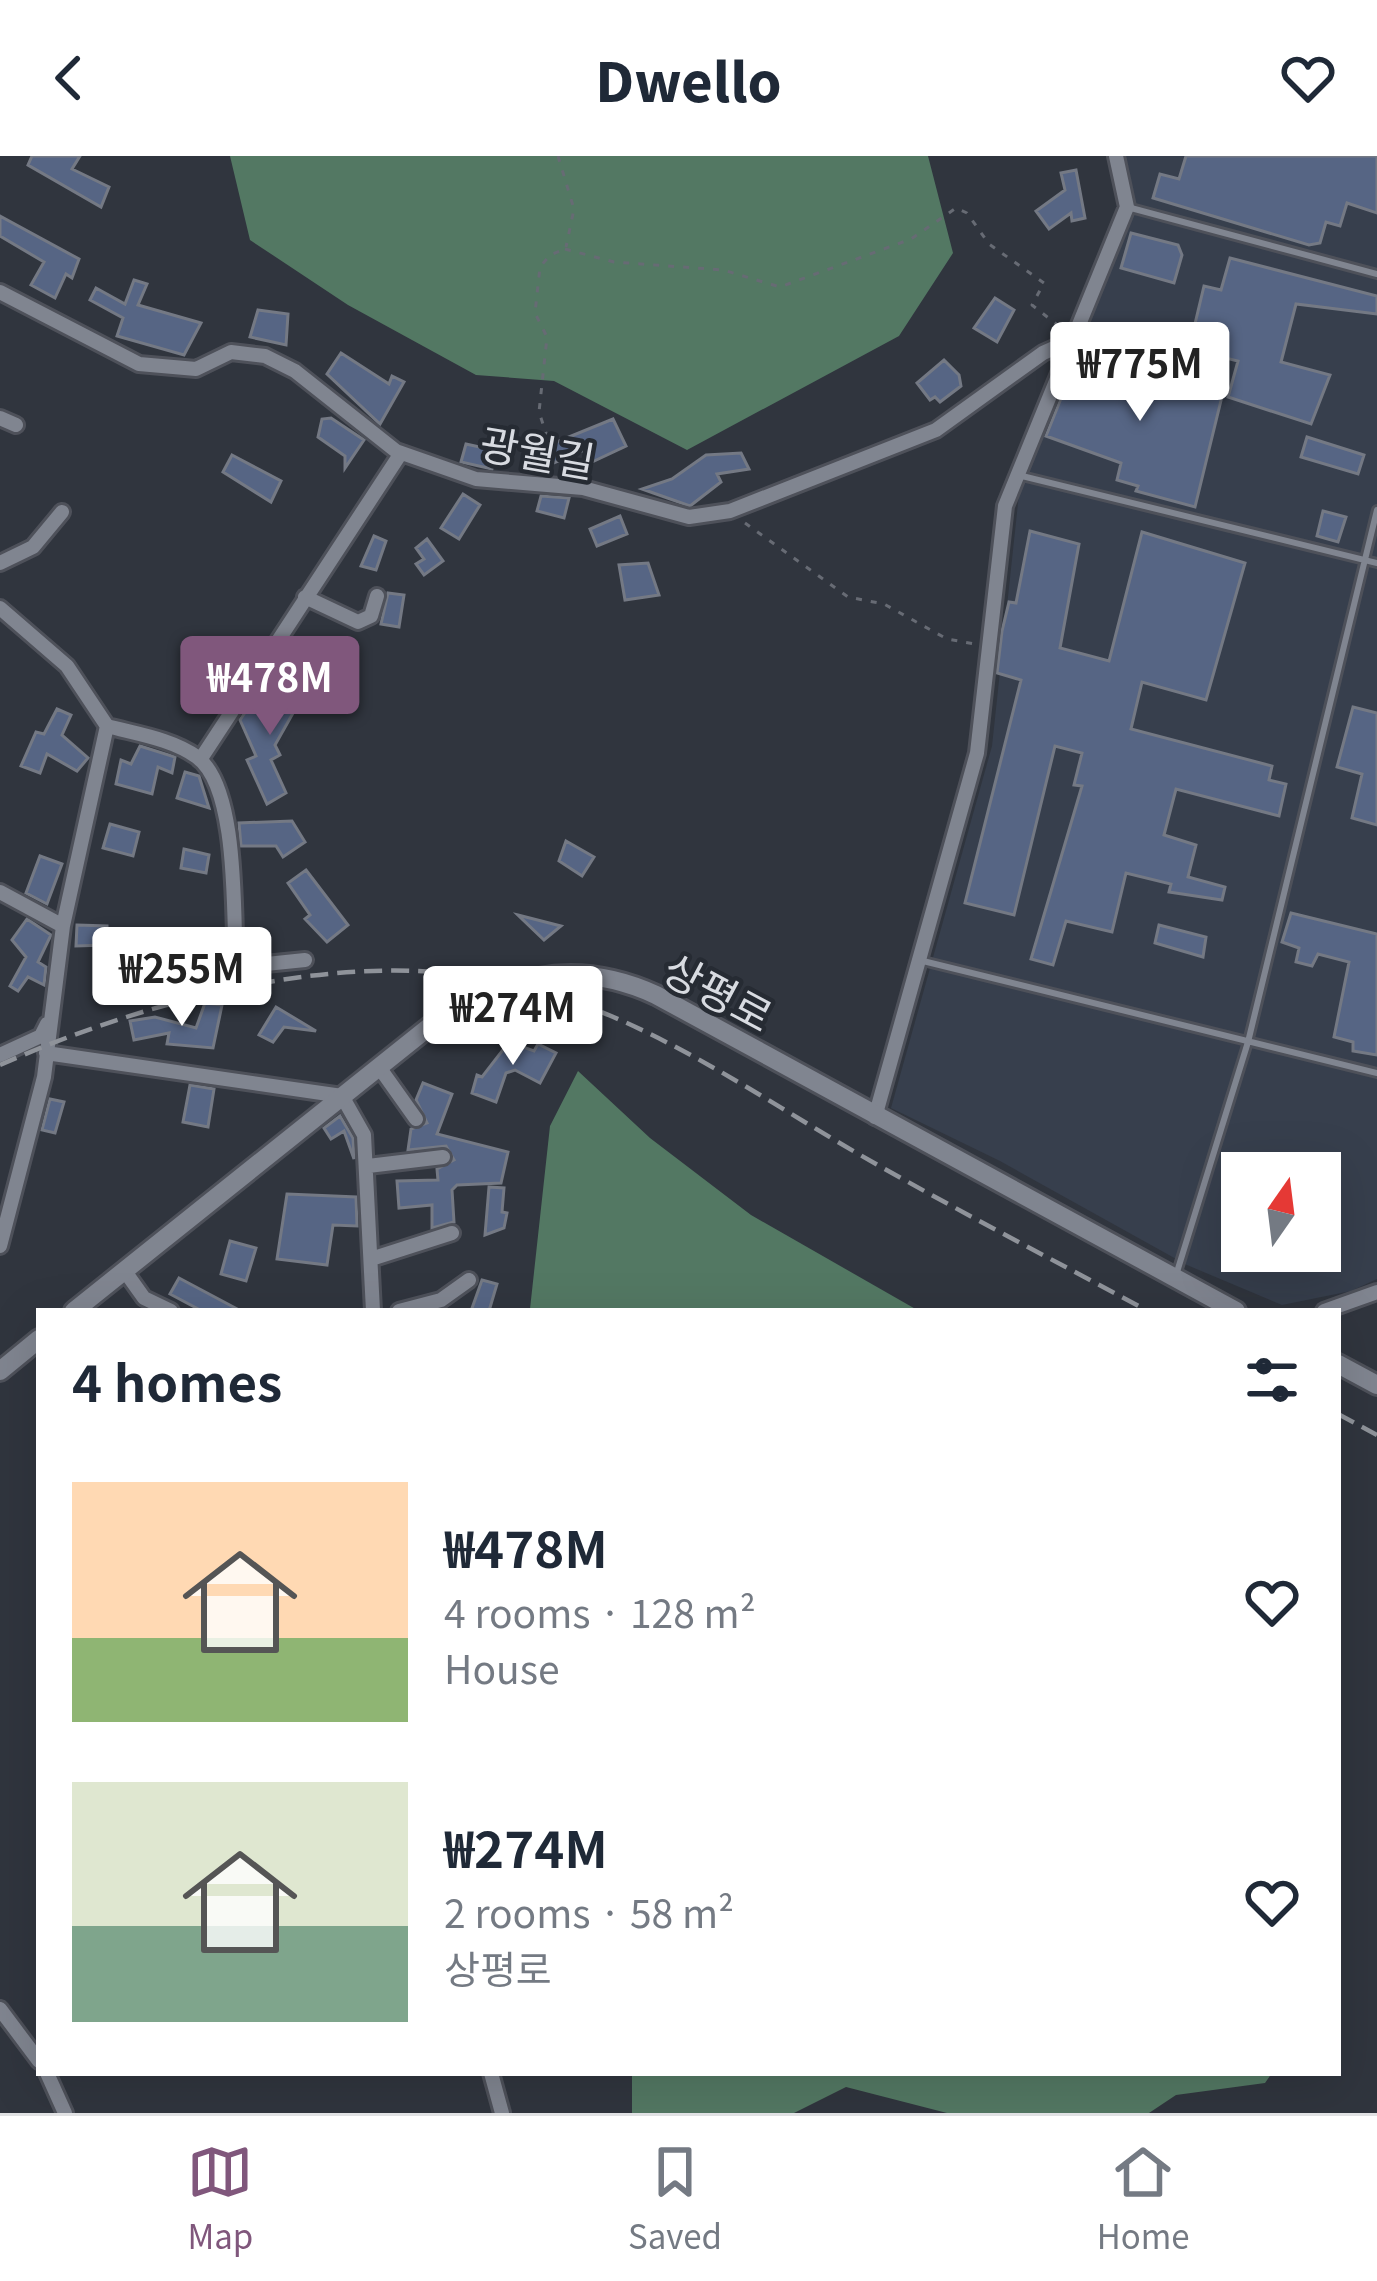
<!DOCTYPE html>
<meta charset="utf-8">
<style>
:root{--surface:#fff;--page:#f6f6f7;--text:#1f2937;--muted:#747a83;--line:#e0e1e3;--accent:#80577c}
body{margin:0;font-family:Georgia,"Noto Sans KR",serif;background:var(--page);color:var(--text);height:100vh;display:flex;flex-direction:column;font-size:45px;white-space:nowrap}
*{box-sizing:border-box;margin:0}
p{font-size:39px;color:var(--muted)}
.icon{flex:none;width:66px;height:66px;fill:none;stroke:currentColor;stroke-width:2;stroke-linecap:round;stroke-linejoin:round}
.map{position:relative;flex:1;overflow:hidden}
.side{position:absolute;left:36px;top:1152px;width:1305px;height:768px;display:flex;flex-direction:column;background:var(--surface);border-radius:0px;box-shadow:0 12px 48px #0002}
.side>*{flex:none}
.needle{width:78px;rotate:14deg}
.buttons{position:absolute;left:1221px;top:996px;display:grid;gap:24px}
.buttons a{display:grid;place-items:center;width:120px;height:120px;border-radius:0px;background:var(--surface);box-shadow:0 12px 48px #0002;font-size:60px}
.price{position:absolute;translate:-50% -102px;padding:0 27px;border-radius:12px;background:#fff;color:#222;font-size:39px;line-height:78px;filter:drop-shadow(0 3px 6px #0008)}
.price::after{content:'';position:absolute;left:50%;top:72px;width:36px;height:27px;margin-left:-18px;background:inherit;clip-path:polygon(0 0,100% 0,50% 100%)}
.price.active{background:var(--accent);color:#fff}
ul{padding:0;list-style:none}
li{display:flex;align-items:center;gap:36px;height:300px;padding:0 36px}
li span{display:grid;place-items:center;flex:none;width:336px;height:240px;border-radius:0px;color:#555}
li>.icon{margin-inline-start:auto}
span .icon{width:144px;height:144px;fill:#fffc;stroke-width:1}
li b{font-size:51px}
h2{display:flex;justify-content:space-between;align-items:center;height:144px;padding:0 36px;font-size:51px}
header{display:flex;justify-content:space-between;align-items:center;height:156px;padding:0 36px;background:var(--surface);font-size:54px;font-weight:800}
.tabs{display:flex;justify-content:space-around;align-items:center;height:168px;border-top:3px solid var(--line);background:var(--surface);font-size:33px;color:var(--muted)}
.tabs a{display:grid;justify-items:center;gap:6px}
.tabs .active{color:var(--accent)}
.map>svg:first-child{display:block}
.built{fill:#373f4d;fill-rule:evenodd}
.forest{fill:#537863}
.building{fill:#566584;stroke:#747984;stroke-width:3}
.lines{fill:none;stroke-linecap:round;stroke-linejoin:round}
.lane-casing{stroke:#4e515a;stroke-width:12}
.street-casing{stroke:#4e515a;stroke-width:20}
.secondary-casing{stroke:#4e515a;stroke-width:24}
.path{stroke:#676b74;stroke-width:3;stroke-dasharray:6 9;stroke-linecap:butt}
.lane{stroke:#808590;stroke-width:6}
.street{stroke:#808590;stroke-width:14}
.secondary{stroke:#808590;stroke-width:18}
.rail{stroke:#8f939a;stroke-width:4.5;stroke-dasharray:18 9;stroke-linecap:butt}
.labels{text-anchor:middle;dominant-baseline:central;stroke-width:9;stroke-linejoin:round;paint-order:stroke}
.street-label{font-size:42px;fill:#d8dbe1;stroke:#262b33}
</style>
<header><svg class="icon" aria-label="back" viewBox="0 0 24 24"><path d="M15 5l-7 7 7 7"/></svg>Dwello<svg class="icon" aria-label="heart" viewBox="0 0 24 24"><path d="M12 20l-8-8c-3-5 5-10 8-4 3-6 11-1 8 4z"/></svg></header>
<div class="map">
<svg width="1377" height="1957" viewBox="0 0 1377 1957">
<rect width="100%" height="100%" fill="#30353e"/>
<path class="built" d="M1122,0H1377V1123L1351,1135L1282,1149L1187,1109L1000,1005L891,952L992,590L1019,338L1130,62ZM1242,1017H1320V1095H1242Z"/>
<path class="forest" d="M230,0H928L953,97L899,180L687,294L554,225L476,219L348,149L250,84Z
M578,915L650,982L751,1059L919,1155L530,1153L550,970Z
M632,1917H1272L1265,1927L1176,1939L1149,1957H947L846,1931L794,1957H632Z"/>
<path class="building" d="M32,0H80L72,13L109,31L101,51L28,9Z
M1186,0H1377V57L1347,47L1340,70L1326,66L1320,87L1309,89L1153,42L1160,18L1179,23Z
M1076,14L1085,62L1072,65L1071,57L1049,73L1036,55L1065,34L1061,17Z
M0,60L79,103L72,122L66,118L55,142L31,129L44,106L0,80Z
M1131,77L1178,89L1182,99L1174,127L1121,112Z
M1230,102L1377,140V158L1296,148L1281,206L1330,219L1311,268L1228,241L1238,205L1189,193L1204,130L1221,134Z
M134,124L147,128L138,149L201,167L184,199L117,180L123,162L90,144L96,132L125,148Z
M995,142L1014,154L997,186L974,172Z
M258,154L288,158L286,189L250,181Z
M1082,190L1134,204L1131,218L1162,225L1164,218L1224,232L1195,351L1136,335L1138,330L1117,324L1121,307L1046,280Z
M341,197L389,228L392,220L404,226L380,268L327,218Z
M944,204L959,219L961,230L940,246L935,241L930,244L917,227Z
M331,262L364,284L345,312V300L318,281L322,263Z
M613,263L626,290L592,306L587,293L551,308L544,291Z
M1307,281L1364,299L1358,318L1301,301Z
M466,288L498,295L492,313L461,306Z
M741,297L749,313L717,318L721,326L690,350L642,333L672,323L706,299Z
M232,299L281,325L271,346L223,316Z
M463,338L480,349L459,383L441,372Z
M541,340L569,342L564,362L537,355Z
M1323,355L1346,361L1338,386L1317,380Z
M620,360L627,378L597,390L590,373Z
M1030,375L1079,388L1060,492L1109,505L1142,376L1245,407L1206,544L1142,526L1131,573L1272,610L1269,624L1286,628L1279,660L1176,633L1164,679L1196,689L1188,721L1225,731L1222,744L1169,736L1171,728L1126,717L1112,776L1066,765L1053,809L1031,803L1082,630L1074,629L1082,597L1055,590L1014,759L965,747L1021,524L997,517L1002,475L1009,446L1016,447Z
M374,380L386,385L376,414L361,410Z
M427,383L443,405L424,419L416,408L424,403L416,392Z
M648,407L659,439L625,444L619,409Z
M388,437L404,439L399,471L381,468Z
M290,526L310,540L302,552L297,550L275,589L280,599L271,604L286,637L267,648L247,604L256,600L240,564L253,545L273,556Z
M1353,551L1377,557V669L1352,662L1362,618L1337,611Z
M57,553L71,559L62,579L88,602L77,615L47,598L40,617L21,610L36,576L44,578Z
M140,590L175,601L172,617L158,611L152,638L116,628L121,604L131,608Z
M185,616L199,620L209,652L177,642Z
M292,665L305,686L283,701L276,690H241L239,667Z
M110,668L139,676L133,700L103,692Z
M566,685L594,701L582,720L559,705Z
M184,693L209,699L206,717L181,712Z
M40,700L62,708L47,748L26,737Z
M306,714L348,769L327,786L305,763L310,759L288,727Z
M1291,757L1377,778V899L1353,895V886L1334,881L1349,806L1318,798L1312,810L1296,806L1299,792L1282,786Z
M518,759L561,770L544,784Z
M27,763L51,779L38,806L46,811L44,829L28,821L18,835L10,830L26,801L12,784Z
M77,769L107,770V789L76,790Z
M1159,769L1206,781L1203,801L1155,787Z
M205,847L222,849L213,892L167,888L169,877L134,884L130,865L155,861L196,872Z
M276,851L316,875L284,871L273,886L259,879Z
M509,886L534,895L538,888L556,897L540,927L515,914L506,917L496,946L472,937L477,919L482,921Z
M423,927L452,938L437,978L508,996L501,1027L457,1029L452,1034L454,1066L432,1072V1049L399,1052L397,1025L438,1024L437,1013L454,1004L446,990L408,994L411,973L427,967L416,944Z
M190,929L214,933L208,971L183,966Z
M50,943L64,946L55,977L42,974Z
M340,960L353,982L354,1003L344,975L331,983L324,972Z
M489,1031L504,1032L502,1056L507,1057L504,1072L485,1079Z
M287,1038L356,1041L357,1070L333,1069L327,1109L277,1103Z
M230,1085L256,1092L246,1125L221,1118Z
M179,1122L241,1155H202L170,1138Z
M482,1124L497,1128L489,1155H471Z"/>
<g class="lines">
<defs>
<path id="lane" d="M1131,52L1377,118
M1022,320L1377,407
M923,805L1377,917
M1177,1116L1248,886L1377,354"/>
<path id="street" d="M0,136L139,208L196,213L231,196L265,200L295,215L396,295L476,323L583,332L689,361L730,355L936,274L1043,197L1074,183
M0,262L16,269
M0,407L33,391L62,356
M305,441L358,466L371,460L377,440
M0,452L67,510L107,570L63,770L44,921L0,1090
M107,570C137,578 172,583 197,601C239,632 233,761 236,811L305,804
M200,604L401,297
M0,736L63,770
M46,897L342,940L364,979L373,1155
M0,899L41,880L47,868
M379,911L416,963
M875,961L977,597L1005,350L1127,51L1116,0
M368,1010L443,1001
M371,1103L452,1077
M124,1114L144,1142L171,1155
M399,1155L441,1144L469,1124
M1324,1155L1377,1136
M0,1853L39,1905
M47,1917L65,1957
M491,1917L502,1957"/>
<path id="secondary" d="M74,1155L429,871C504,822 571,800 656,839L1236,1155
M1338,1208L1377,1229
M0,1215L39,1183"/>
</defs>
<use href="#lane" class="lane-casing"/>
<use href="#street" class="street-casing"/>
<use href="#secondary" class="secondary-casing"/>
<path class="path" d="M558,0L574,53L566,91
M565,93L614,106L723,114L780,131L911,83L956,52L967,57L989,88L1044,127L1032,149L1060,171
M521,314L526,292L547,280L539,256L547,181L535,157L540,111L550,99L565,93
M745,367L848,441L884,448L947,483L975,488"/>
<use href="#lane" class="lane"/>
<use href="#street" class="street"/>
<use href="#secondary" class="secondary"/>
<path class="rail" d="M0,909C142,846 330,795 485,822C632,847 750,937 876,1008C966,1059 1057,1106 1148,1155
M1338,1258L1377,1279"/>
</g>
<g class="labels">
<g class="street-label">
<text transform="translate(538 294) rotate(10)">광월길</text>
<text transform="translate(719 834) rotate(28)">상평로</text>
</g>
</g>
</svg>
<div class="buttons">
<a><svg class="needle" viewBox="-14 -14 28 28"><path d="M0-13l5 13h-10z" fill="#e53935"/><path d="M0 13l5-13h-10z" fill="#747a83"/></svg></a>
</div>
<b class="price" style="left:1140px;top:268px">₩775M</b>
<b class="price active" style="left:270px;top:582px">₩478M</b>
<b class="price" style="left:182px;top:873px">₩255M</b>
<b class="price" style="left:513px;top:912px">₩274M</b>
<section class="side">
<h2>4 homes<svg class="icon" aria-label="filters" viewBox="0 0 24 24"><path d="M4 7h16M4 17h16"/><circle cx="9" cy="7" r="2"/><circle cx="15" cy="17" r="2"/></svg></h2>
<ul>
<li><span style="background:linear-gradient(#ffd9b3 65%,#8fb573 0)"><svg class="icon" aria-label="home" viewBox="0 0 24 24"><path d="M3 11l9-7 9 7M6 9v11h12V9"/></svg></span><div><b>₩478M</b><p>4 rooms · 128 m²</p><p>House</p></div><svg class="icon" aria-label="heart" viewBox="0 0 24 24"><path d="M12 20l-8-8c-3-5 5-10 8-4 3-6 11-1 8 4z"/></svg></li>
<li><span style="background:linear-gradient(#dfe7d0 60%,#7fa58c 0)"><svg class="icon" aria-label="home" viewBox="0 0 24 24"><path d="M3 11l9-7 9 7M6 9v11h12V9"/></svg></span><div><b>₩274M</b><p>2 rooms · 58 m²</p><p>상평로</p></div><svg class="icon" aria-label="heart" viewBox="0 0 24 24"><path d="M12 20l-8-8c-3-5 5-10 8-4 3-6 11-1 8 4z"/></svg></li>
</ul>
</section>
</div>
<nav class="tabs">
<a class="active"><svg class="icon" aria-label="map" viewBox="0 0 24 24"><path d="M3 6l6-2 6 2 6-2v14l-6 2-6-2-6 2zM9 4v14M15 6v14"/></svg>Map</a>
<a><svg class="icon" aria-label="saved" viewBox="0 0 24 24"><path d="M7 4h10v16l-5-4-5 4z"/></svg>Saved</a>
<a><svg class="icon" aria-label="home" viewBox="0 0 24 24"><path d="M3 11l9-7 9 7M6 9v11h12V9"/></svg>Home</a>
</nav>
